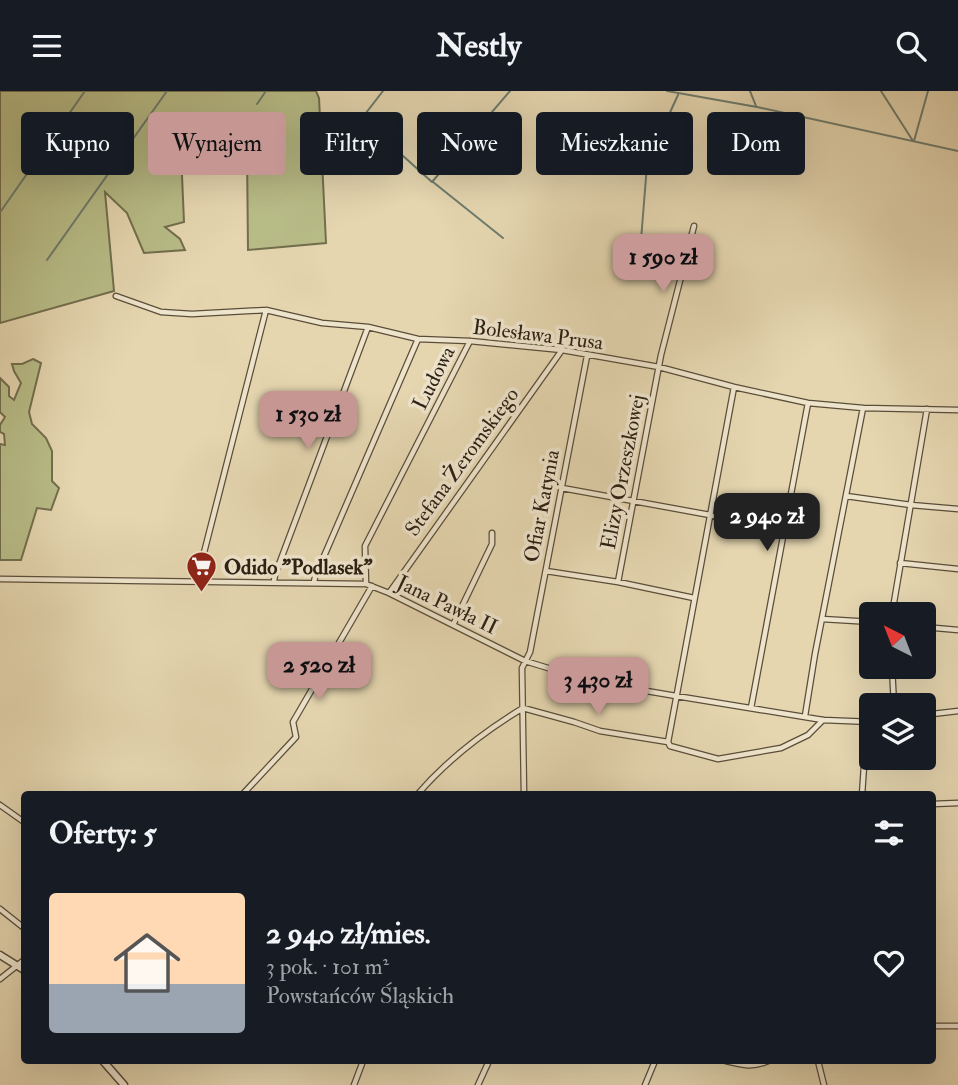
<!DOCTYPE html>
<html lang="pl">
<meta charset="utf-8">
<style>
:root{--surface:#171b24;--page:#242831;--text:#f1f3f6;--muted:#9ea1a6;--accent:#c59692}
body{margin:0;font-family:"IM FELL Double Pica",serif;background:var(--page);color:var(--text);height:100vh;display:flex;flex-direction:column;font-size:26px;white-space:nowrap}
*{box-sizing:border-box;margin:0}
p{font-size:23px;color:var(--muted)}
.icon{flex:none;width:38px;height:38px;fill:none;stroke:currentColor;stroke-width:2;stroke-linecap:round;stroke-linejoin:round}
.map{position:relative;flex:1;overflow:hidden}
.side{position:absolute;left:21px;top:700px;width:915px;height:273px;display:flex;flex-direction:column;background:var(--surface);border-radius:7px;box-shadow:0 7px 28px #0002}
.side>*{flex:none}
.guide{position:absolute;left:21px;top:21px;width:917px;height:63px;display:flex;gap:14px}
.needle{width:46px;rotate:318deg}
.tools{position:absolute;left:859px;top:511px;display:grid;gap:14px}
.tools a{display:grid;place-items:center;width:77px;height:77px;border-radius:7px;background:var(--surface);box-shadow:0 7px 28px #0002;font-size:35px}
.price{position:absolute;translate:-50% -60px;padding:0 16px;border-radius:14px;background:var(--accent);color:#111;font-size:23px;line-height:46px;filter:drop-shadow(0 2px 4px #0008)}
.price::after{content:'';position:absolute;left:50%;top:42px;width:21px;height:16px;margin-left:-10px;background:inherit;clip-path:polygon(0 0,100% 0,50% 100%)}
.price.on{background:#222;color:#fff}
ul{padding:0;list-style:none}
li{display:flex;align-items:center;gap:21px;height:175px;padding:0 28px}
li span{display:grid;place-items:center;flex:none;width:196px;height:140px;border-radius:7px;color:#555}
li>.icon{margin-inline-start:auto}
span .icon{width:84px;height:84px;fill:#fffc;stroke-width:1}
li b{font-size:30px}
h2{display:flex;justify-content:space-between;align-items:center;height:84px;padding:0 28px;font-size:30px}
.tag{padding:0 24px;border-radius:7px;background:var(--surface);box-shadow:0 7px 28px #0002;font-size:24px;line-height:63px}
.tag.on{background:var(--accent);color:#111}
header{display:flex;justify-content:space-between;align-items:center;height:91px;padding:0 28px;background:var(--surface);font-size:32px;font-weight:700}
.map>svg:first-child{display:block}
.green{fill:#b8bd88;stroke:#726e4e;stroke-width:2}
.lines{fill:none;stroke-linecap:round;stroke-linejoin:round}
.stream{stroke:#6c7c6e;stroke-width:2}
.minor-casing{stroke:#5a4e3a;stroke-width:7}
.tertiary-casing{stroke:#5a4e3a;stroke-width:9}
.minor{stroke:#eee4cc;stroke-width:4.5}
.tertiary{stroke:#eee4cc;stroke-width:6}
.labels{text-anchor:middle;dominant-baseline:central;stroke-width:7;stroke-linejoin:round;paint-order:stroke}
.street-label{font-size:21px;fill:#2c2013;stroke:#eee4cc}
.poi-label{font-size:21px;font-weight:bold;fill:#2c2013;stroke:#eee4cc;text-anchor:start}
</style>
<header><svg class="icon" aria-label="menu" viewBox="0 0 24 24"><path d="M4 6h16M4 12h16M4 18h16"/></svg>Nestly<svg class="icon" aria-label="search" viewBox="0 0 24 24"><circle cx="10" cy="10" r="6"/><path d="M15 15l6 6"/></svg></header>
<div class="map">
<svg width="958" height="994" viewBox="0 0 958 994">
<rect width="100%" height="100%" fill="#e5d6b0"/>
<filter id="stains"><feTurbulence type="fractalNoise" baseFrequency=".00286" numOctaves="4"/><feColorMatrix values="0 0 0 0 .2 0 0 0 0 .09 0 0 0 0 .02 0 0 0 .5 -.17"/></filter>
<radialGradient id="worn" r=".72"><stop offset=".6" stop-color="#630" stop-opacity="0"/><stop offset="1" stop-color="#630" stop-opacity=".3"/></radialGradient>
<path class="green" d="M0,0H316L319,7L326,152L248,159L247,60L181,61L184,131L165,136L180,148L185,159L144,162L127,122L105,101L114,200L0,232Z
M33,268L41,272L29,321L32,333L46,347L52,360V390L59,397L51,419L37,417L21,469H0V353L5,354L4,343L0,341V334L5,326L0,321V287L9,296V305L14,309L21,292L14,280L12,273H22Z"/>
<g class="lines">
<path class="stream" d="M667,0L757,16L958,60
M750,0L756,15
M881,0L913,50
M257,13L266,0
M914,50L928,0
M342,53L383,0
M402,64L432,91L510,0
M433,91L503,147
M1,120L85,0
M641,149L647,74L661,41L678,4
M47,169L167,0"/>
<defs>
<path id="minor" d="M116,205L161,221L192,223L266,219L322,232L368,236L418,248L470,250L562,259L659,276L734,296L808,312L863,317L958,319
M734,296L668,651L670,655L718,668L781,657L808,644L823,629
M562,397L710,424L784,440
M846,405L911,414L958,418
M900,472L958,478
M546,480L618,491L694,507
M0,488L366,493L389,502L525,570L561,581L623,596L676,605L823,629L872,631
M197,489L266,219
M274,490L275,484L368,236
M314,491L315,486L418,248
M618,491L661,264L694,135
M366,493L365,455L470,250
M389,502L562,259
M892,523L927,318
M822,528L872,531
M453,534L492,453V442
M924,536L958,539
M892,576L894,614
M751,617L808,312
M924,624L958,620
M805,625L815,563L863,317
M242,704L296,646L293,631L372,495
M417,704C447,669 485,640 523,617L574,631L600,640L668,651
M524,704L522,577L530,561L587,265
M862,704L867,631
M933,713L958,712
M0,714L24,731
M0,818L24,837
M0,888L24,869
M933,935H958
M726,970C742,974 753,977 768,970
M818,970L824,994
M354,994L363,970
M478,994L489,970
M645,994L655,970"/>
<path id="tertiary" d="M0,864L24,879
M103,970L124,994"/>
</defs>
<use href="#minor" class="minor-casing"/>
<use href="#tertiary" class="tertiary-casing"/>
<use href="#minor" class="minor"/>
<use href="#tertiary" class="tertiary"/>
</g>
<defs>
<symbol id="supermarket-pin" viewBox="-11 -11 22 30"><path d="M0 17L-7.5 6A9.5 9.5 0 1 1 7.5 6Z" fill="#8f2418" stroke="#eee4cc"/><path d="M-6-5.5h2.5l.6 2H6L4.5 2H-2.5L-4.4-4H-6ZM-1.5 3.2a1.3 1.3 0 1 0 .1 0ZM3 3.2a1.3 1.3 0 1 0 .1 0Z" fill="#fff"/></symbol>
</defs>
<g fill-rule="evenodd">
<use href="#supermarket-pin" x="184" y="458" width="35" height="47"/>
</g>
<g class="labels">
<g class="street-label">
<text transform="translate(538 244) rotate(7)">Bolesława Prusa</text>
<text transform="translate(434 287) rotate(-63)">Ludowa</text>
<text transform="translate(462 371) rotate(-54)">Stefana Żeromskiego</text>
<text transform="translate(623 381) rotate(-79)">Elizy Orzeszkowej</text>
<text transform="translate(542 415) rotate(-79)">Ofiar Katynia</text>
<text transform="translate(447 514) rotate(26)">Jana Pawła II</text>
</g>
<g class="poi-label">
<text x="224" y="476">Odido "Podlasek"</text>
</g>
</g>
<rect width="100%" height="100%" filter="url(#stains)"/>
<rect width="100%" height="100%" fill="url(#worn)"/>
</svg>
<div class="tools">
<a><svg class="needle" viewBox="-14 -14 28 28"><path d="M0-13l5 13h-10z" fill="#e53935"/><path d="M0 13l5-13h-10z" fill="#9ea1a6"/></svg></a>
<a><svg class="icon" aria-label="layers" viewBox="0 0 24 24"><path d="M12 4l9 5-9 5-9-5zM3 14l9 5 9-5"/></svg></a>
</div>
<b class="price" style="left:663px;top:203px">1 590 zł</b>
<b class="price" style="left:308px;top:360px">1 530 zł</b>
<b class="price on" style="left:767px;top:462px">2 940 zł</b>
<b class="price" style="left:319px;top:611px">2 520 zł</b>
<b class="price" style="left:598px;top:626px">3 430 zł</b>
<div class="guide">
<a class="tag">Kupno</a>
<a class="tag on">Wynajem</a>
<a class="tag">Filtry</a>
<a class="tag">Nowe</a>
<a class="tag">Mieszkanie</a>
<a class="tag">Dom</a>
</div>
<section class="side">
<h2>Oferty: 5<svg class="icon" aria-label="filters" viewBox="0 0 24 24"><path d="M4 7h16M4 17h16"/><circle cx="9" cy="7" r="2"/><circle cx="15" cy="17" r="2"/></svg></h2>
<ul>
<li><span style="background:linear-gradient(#ffd9b3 65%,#9aa5b1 0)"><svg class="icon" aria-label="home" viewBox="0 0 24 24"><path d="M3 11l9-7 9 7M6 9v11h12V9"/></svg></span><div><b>2 940 zł/mies.</b><p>3 pok. · 101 m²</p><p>Powstańców Śląskich</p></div><svg class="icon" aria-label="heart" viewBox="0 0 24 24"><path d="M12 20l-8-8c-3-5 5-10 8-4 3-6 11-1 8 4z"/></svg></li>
</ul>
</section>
</div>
